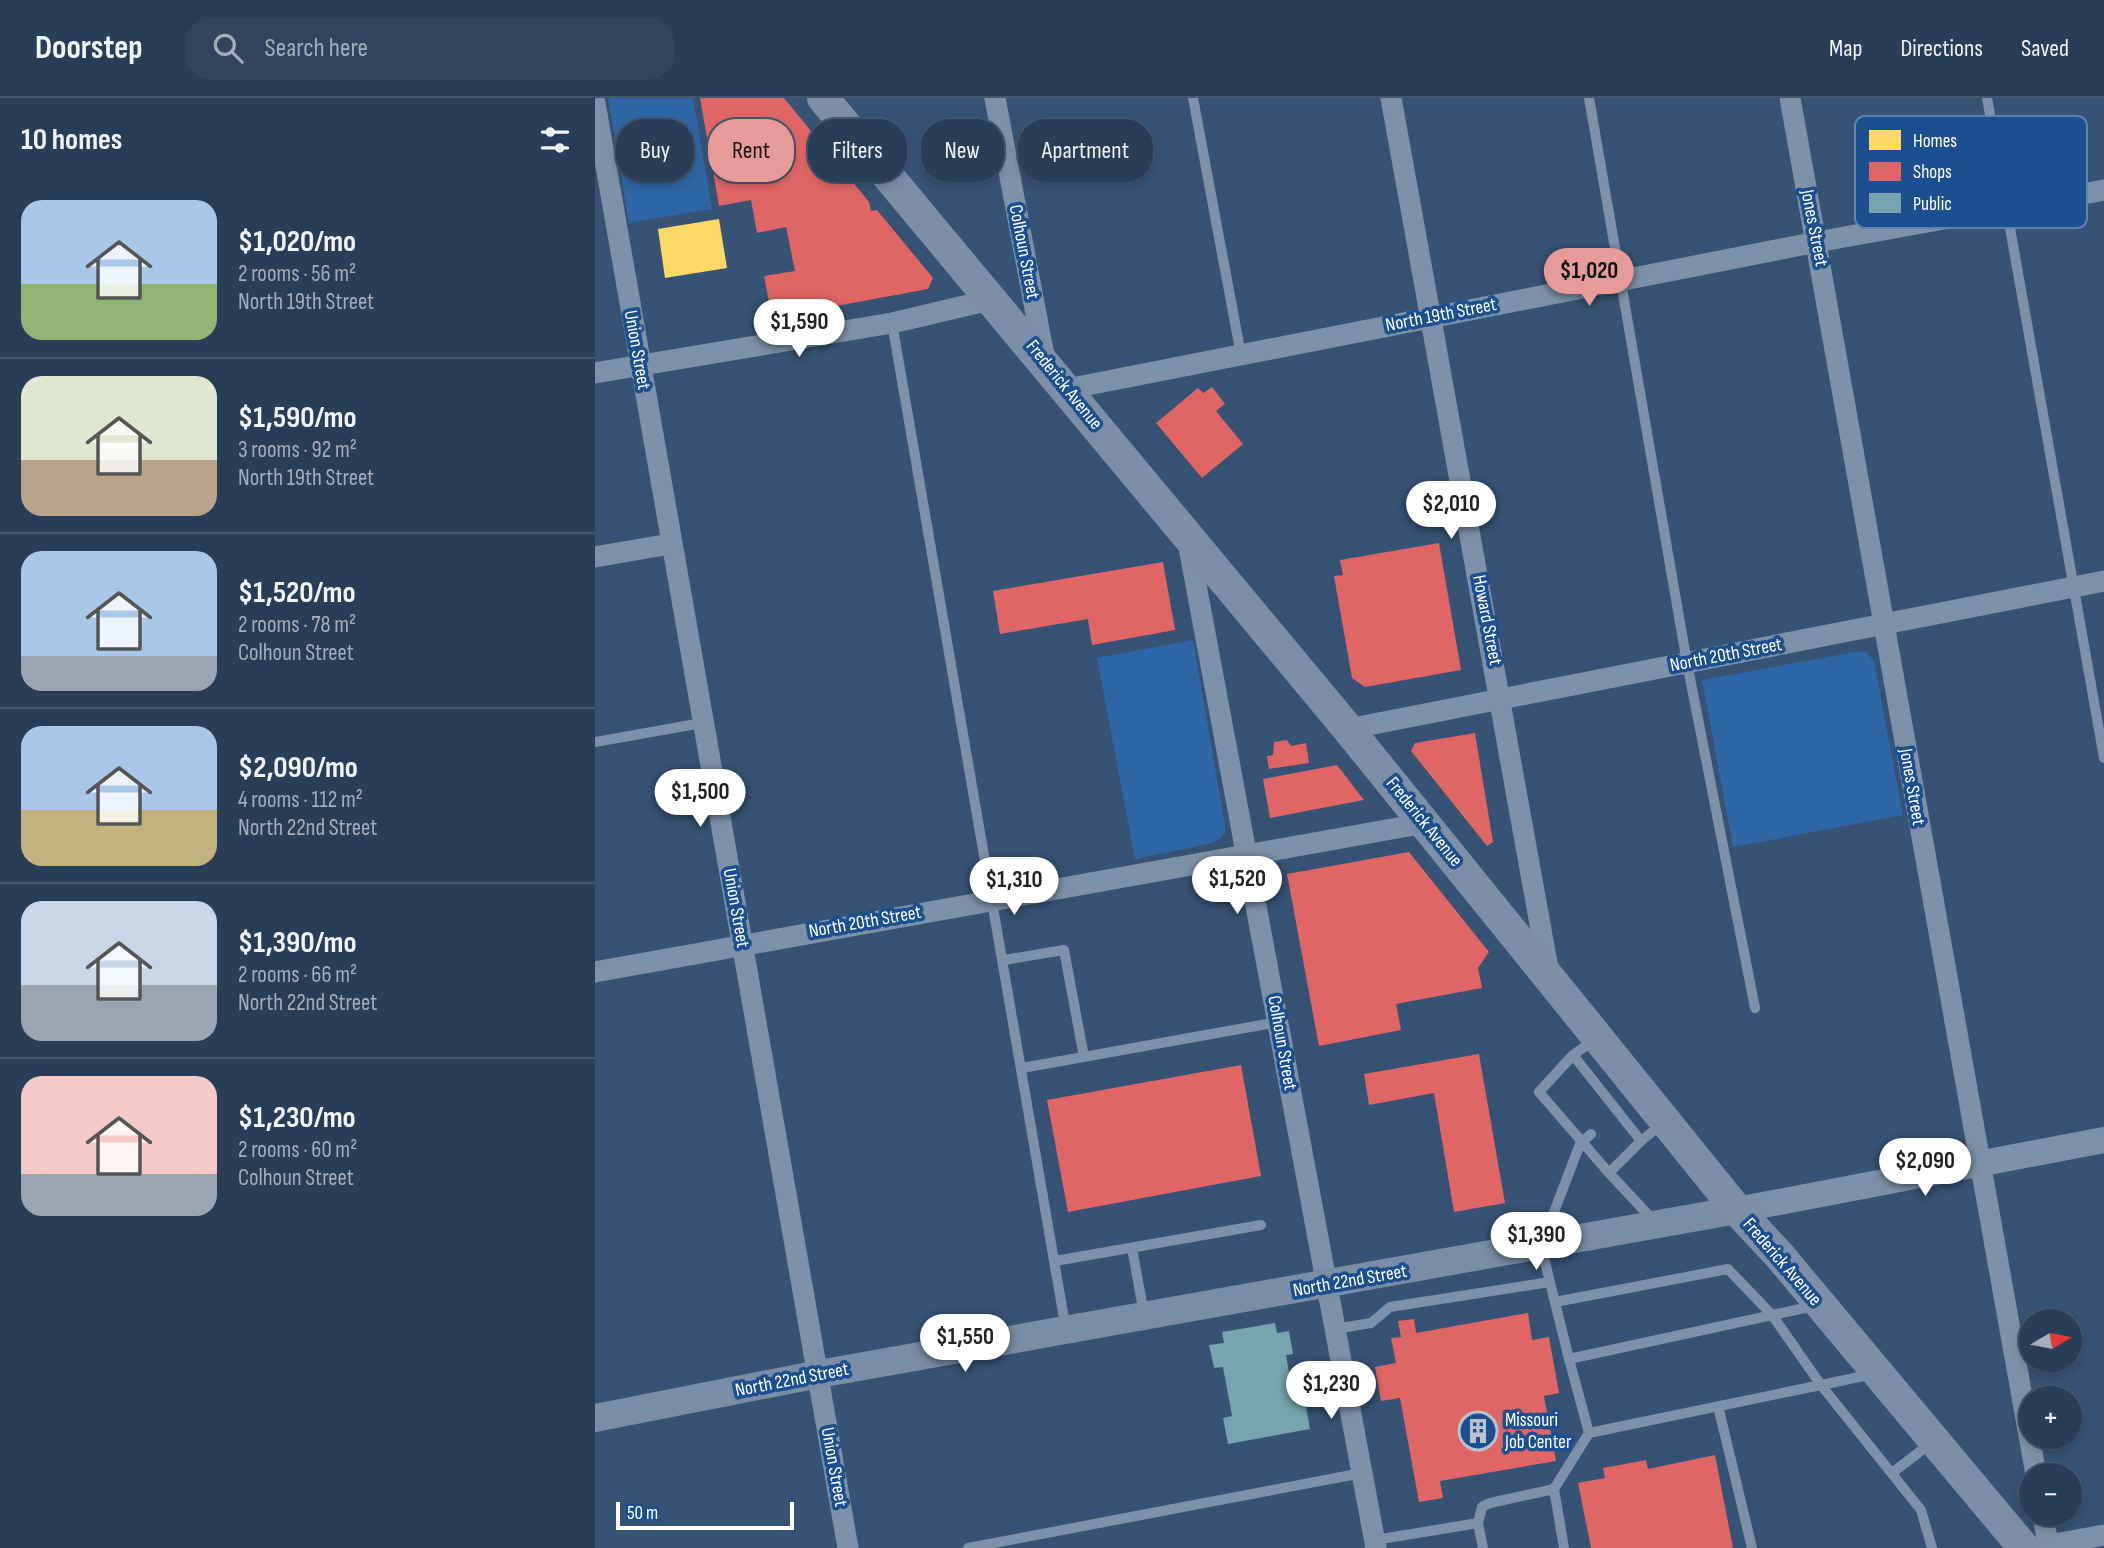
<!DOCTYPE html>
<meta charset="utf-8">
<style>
:root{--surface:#283e57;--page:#30455d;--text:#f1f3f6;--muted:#a5aeba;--line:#44576d;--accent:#e69b98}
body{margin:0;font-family:"Sofia Sans Condensed",sans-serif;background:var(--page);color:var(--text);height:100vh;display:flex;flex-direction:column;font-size:26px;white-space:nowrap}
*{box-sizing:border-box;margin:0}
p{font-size:23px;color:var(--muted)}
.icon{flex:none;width:38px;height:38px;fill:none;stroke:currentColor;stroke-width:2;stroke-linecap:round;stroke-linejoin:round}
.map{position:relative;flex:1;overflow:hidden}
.panel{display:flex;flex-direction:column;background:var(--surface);width:595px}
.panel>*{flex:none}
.hud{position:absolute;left:21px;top:21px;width:665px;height:63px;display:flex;gap:14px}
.needle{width:46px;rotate:80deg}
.fabs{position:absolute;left:1424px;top:1211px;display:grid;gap:14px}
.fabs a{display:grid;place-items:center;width:63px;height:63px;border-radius:50%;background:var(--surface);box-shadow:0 4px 10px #0003,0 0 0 2px var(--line);font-size:35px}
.scale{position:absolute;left:21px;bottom:18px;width:178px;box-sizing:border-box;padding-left:7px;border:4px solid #fff;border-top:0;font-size:19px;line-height:24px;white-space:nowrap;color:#fff;-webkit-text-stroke:5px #1b4f8f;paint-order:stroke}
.price{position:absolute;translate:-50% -60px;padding:0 16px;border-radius:24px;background:#fff;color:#222;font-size:23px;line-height:46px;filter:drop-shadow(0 2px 4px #0008)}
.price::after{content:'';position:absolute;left:50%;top:42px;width:21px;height:16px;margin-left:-10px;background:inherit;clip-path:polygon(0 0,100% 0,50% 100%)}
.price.selected{background:var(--accent);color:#111}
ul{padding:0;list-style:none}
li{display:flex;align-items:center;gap:21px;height:175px;padding:0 21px}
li+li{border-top:2px solid var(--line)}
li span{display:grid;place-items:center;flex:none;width:196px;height:140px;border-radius:21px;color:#555}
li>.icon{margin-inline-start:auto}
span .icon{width:84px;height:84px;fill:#fffc;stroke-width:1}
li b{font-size:30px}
h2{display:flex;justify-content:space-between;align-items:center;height:84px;padding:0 21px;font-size:30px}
.chip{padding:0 24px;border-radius:28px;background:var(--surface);box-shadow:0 4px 10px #0003,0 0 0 2px var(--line);font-size:24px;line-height:63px}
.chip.selected{background:var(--accent);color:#111}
header{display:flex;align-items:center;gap:42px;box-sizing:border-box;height:98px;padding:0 35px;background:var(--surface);border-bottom:2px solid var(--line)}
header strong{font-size:33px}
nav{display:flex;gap:38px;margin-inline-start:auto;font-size:24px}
.search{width:490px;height:63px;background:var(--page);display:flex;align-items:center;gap:18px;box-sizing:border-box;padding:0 24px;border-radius:28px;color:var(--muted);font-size:26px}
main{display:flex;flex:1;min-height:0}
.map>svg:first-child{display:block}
.green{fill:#2f66a5}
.homes{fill:#ffd966}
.shops{fill:#e06666}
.public{fill:#76a5af}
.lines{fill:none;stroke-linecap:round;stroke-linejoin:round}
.service{stroke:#7d92a8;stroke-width:10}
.minor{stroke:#7d92a8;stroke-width:21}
.tertiary{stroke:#7d92a8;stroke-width:26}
.secondary{stroke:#798da4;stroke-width:28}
.primary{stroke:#7d8ea7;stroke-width:32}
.labels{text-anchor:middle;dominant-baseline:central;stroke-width:7;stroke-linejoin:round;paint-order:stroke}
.street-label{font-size:19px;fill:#fff;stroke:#1b4f8f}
.poi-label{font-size:19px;fill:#fff;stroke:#1b4f8f;text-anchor:start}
.key{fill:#1b4f8f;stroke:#5f84b1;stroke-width:2}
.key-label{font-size:19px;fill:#fff}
</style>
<header>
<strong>Doorstep</strong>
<div class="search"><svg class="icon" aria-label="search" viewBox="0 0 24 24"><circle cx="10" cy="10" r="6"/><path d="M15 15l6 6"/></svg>Search here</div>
<nav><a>Map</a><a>Directions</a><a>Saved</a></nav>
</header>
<main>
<section class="panel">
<h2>10 homes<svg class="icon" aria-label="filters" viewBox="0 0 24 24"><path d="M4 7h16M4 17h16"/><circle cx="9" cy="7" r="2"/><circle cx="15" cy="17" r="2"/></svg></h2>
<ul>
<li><span style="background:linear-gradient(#a9c7e8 60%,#8fb573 0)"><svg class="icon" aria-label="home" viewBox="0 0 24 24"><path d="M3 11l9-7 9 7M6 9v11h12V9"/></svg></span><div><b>$1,020/mo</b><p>2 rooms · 56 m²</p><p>North 19th Street</p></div></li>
<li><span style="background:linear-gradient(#dfe7d0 60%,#b9a48a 0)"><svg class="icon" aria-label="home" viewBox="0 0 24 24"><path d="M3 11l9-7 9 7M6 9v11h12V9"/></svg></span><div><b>$1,590/mo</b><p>3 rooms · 92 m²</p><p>North 19th Street</p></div></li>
<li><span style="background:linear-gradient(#a9c7e8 75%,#9aa5b1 0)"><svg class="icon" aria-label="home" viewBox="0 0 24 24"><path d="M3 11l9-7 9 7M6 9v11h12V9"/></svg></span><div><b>$1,520/mo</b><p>2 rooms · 78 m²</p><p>Colhoun Street</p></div></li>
<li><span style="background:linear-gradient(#a9c7e8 60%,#c2b280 0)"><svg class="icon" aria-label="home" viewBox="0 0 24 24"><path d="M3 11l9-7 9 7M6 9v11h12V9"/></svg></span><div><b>$2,090/mo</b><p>4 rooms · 112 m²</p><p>North 22nd Street</p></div></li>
<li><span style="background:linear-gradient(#c9d6e8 60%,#9aa5b1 0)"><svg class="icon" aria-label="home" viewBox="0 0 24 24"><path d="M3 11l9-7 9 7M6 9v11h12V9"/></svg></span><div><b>$1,390/mo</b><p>2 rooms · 66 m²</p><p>North 22nd Street</p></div></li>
<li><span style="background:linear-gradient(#f6c9c9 70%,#9aa5b1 0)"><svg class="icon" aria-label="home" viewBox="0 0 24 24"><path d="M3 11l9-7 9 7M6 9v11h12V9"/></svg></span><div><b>$1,230/mo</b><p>2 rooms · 60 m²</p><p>Colhoun Street</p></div></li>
</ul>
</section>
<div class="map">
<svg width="1509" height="1450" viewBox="0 0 1509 1450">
<rect width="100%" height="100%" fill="#365274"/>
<path class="green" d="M13,0H98L117,111L34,125Z
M598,542L631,733L624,742L613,746L540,761L502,560Z
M1260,554H1271L1279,563L1308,717L1138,749L1107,582Z"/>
<path class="homes" d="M124,121L132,170L70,180L63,131Z"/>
<path class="shops" d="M105,0H189L274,104L276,113L282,112L338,180L333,191L177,220L169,178L200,173L191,129L162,135L156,102L124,108Z
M617,289L630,306L621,313L648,346L607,380L561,325L603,290L608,295Z
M844,445L866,572L770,589L757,580L739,478L748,477L745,462Z
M568,464L580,532L497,547L493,521L405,536L398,493Z
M880,635L898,744L892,748L816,653L820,645Z
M692,642L696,648L711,645L714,665L674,671L672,658L678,657L679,644Z
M742,667L769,702L675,720L668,681Z
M814,754L894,854L883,870L887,890L801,906L806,932L724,948L692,776Z
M884,956L910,1105L859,1114L839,995L774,1007L769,976Z
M646,967L666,1078L473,1114L452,1002Z
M933,1215L937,1242L954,1239L964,1295L949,1298L961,1363L845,1383L848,1400L824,1404L805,1300L786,1303L780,1269L801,1265L796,1240L806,1239L803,1223L819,1221L821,1235Z
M1120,1357L1138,1450H996L983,1385L1010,1380L1008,1370L1051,1362L1053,1371Z"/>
<path class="public" d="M680,1225L682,1235L694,1233L698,1256L691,1257L698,1299L709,1297L715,1331L633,1346L628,1320L637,1318L628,1269L619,1270L614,1247L629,1245L627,1234Z"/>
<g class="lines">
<path class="service" d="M598,0L646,257
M994,0L1092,565L1160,910
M1392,0L1509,660
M297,225L471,1232
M0,644L107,625
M409,862L469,852L489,959
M999,942L978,957L944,994L1014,1075L1046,1043L1068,1025
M978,957L1046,1043
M427,970L683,924
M996,1036L985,1046L946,1148L974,1261L1219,1208
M1014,1075L1059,1123
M537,1150L549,1216
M460,1163L666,1127
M960,1204L1133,1171L1177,1217L1226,1287L1278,1276
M739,1231L776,1225L795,1209L955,1184
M974,1261L994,1335L1226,1287L1326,1412L1337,1450
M1123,1308L1157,1450
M1297,1375L1336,1345
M959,1391L994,1335
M883,1425L887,1409L895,1405L959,1391L969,1450
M780,1442L883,1425L888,1450
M373,1450L767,1375"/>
<path class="minor" d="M400,0L450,263
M796,0L954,876
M1195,0L1441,1377
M0,5L253,1450
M0,275L297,225L399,201
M472,291L1222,144L1509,92
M593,444L781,1450
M0,459L75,446
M753,631L1509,483
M0,874L830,725
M1448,1416L1453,1447
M1438,1450L1509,1437"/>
<path class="tertiary" d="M1142,1112L1509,1042"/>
<path class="secondary" d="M0,1320L224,1276L1142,1112"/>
<path class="primary" d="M228,0L753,631L1142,1112L1184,1157L1429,1450"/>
</g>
<defs>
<symbol id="building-ring" viewBox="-11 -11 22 22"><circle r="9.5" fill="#1b4f8f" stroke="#b9c2ce" stroke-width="1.5"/><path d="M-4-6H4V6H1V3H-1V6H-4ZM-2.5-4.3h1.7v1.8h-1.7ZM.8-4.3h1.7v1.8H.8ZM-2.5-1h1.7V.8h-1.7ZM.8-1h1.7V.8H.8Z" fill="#b9c2ce"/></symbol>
</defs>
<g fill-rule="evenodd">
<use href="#building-ring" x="861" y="1311" width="44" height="44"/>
</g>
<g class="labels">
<g class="street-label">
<text transform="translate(1219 130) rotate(79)">Jones Street</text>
<text transform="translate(429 154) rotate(79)">Colhoun Street</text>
<text transform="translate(846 217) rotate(-11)">North 19th Street</text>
<text transform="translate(42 252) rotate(80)">Union Street</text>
<text transform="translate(469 287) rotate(51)">Frederick Avenue</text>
<text transform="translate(892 522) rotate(79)">Howard Street</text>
<text transform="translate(1131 557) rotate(-11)">North 20th Street</text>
<text transform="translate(1317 689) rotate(80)">Jones Street</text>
<text transform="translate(829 724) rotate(51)">Frederick Avenue</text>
<text transform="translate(141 810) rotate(80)">Union Street</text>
<text transform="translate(270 824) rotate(-10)">North 20th Street</text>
<text transform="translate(687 945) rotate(80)">Colhoun Street</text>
<text transform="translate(1187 1164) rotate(49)">Frederick Avenue</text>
<text transform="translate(755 1183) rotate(-10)">North 22nd Street</text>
<text transform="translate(197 1282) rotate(-11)">North 22nd Street</text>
<text transform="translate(239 1369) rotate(80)">Union Street</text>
</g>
<g class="poi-label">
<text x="910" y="1322">Missouri<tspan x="910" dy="22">Job Center</tspan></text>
</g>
</g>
<rect x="1260" y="18" width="232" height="112" rx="10" class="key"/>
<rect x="1274" y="32" width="32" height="20" fill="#ffd966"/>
<rect x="1274" y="64" width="32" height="19" fill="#e06666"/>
<rect x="1274" y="95" width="32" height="20" fill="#76a5af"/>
<g class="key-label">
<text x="1318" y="49">Homes</text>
<text x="1318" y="80">Shops</text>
<text x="1318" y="112">Public</text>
</g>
</svg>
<div class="fabs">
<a><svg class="needle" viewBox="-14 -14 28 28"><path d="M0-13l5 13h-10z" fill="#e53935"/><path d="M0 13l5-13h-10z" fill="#a5aeba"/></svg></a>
<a>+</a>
<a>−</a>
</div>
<div class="scale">50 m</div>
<b class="price selected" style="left:994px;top:210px">$1,020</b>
<b class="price" style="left:204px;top:261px">$1,590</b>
<b class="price" style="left:856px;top:443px">$2,010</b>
<b class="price" style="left:105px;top:731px">$1,500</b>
<b class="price" style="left:642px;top:818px">$1,520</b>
<b class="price" style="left:419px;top:819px">$1,310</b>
<b class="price" style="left:1330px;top:1100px">$2,090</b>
<b class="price" style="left:941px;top:1174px">$1,390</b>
<b class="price" style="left:370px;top:1276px">$1,550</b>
<b class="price" style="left:736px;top:1323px">$1,230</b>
<div class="hud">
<a class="chip">Buy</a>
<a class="chip selected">Rent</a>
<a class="chip">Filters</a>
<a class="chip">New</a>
<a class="chip">Apartment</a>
</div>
</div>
</main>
